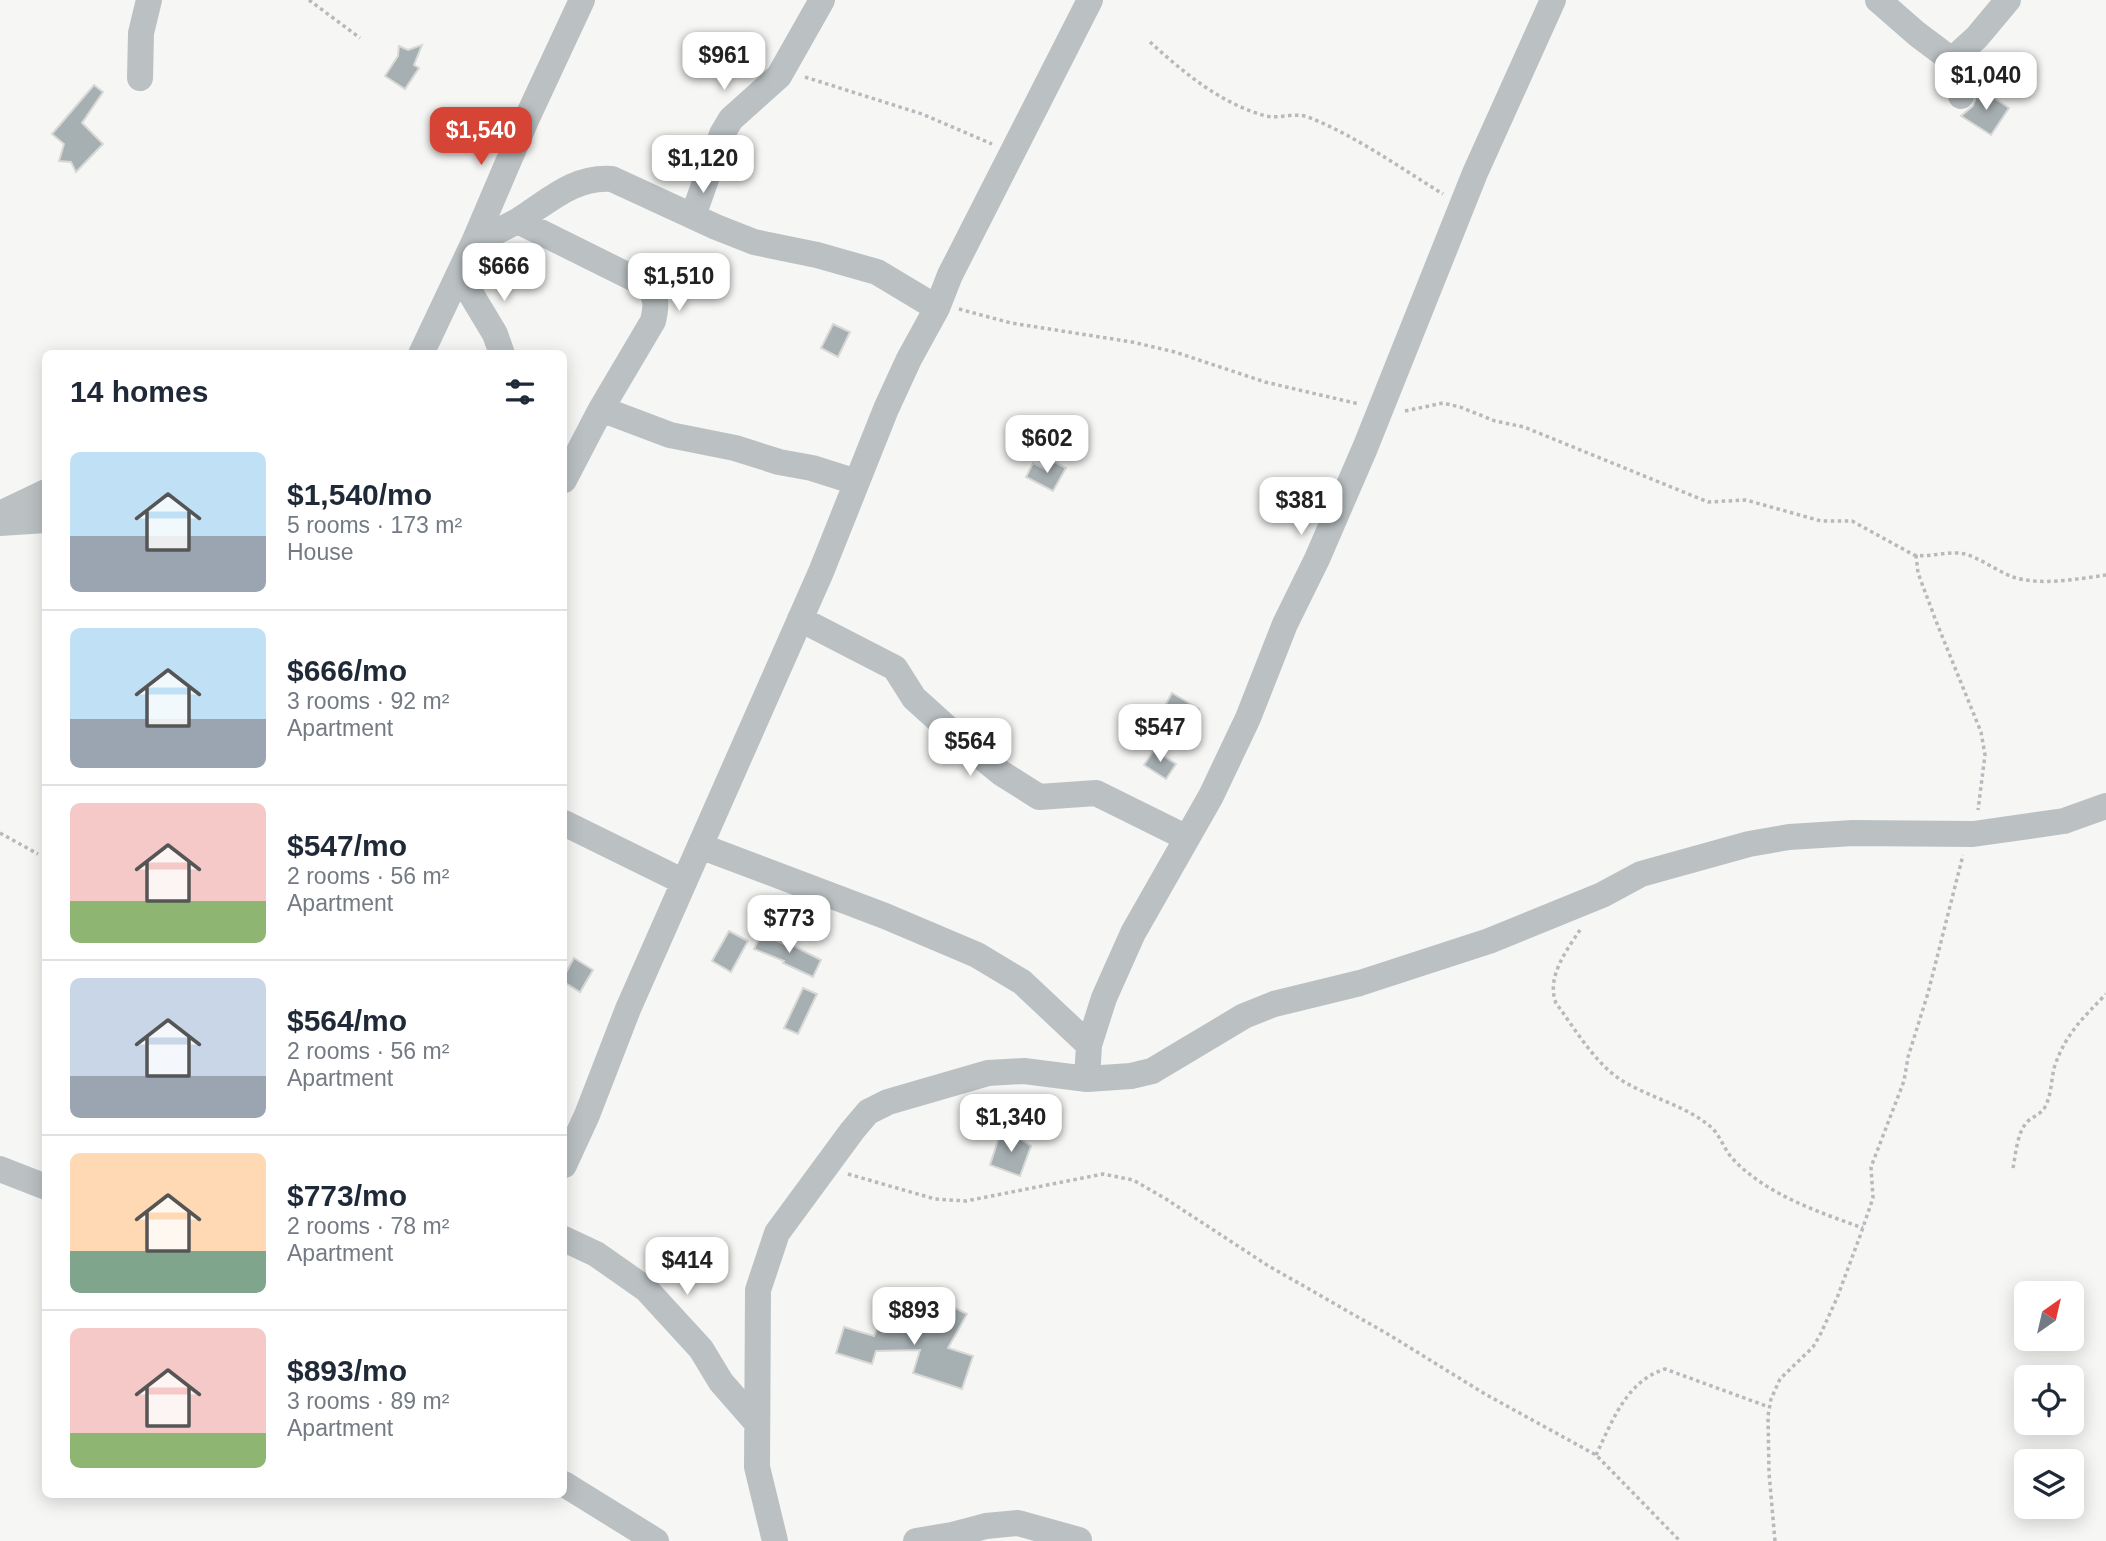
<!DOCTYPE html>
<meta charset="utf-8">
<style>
:root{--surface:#fff;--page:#f6f6f7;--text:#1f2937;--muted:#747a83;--line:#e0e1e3;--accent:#d54435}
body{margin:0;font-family:Arial,sans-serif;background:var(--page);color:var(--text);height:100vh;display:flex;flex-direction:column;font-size:26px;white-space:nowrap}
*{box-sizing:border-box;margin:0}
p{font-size:23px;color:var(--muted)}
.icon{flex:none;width:38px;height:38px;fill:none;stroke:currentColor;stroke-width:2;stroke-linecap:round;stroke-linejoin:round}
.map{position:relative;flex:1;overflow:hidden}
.side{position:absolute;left:42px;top:350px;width:525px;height:1148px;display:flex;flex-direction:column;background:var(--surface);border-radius:10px;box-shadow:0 4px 18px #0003}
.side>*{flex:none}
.needle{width:46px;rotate:34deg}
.controls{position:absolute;left:2014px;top:1281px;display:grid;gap:14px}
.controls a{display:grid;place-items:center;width:70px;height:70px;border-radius:10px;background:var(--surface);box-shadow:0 4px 18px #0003;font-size:35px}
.price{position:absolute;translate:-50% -60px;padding:0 16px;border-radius:14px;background:#fff;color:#222;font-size:23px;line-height:46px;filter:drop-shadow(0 2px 4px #0008)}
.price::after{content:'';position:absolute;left:50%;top:42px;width:21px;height:16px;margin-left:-10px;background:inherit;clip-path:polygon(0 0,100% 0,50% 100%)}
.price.selected{background:var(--accent);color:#fff}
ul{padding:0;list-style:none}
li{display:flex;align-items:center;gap:21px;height:175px;padding:0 28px}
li+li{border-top:2px solid var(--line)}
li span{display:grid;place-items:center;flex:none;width:196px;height:140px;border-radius:10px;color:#555}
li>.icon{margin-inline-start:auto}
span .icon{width:84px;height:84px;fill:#fffc;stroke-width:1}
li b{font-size:30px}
h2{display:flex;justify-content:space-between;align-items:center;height:84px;padding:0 28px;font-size:30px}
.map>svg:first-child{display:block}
.building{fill:#a6afb2;stroke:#d8d8d6;stroke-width:2}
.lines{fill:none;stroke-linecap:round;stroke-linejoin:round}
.path{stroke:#b6babc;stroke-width:3.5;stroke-dasharray:3.5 3.5;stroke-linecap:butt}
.minor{stroke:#bbc1c3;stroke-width:26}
</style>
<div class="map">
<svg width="2106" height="1541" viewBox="0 0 2106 1541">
<rect width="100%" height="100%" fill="#f6f6f4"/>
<path class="building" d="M422,45L414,65L419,68L405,89L385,76L398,56L399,46L408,50Z
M94,85L103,92L82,123L103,144L76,172L71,162L59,161L64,144L52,134Z
M1979,88L2009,108L1991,135L1961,116L1973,106Z
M833,324L850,332L838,357L821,348Z
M1051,460L1066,468L1053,491L1026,477L1033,463L1046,470Z
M1172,693L1199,709L1187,731L1160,715Z
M1154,750L1176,764L1166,779L1144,765Z
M729,931L748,941L731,972L712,961Z
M761,934L791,947L792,945L821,960L813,977L783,963L784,961L754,949Z
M574,958L593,970L580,992L564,982V976Z
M803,988L817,994L798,1034L784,1028Z
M1009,1131L1031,1146L1020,1176L990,1165L998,1140Z
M953,1307L967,1314L948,1348L973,1356L962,1389L913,1373L920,1350L876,1351L872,1364L836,1353L844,1327L874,1336L884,1314L927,1329L931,1321L942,1326Z"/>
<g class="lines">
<path class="path" d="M309,0L360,38
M1150,42C1183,72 1221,104 1266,116C1280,119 1294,112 1308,117C1356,136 1399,167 1443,194
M805,77L922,114L992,144
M959,309L1011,323L1132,342L1175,352L1265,382L1359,404
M1405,411L1443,403L1460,407L1495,421L1524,427L1708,502L1746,500L1821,521H1852L1914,555C1932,558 1951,549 1968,555C1983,560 1997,571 2013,577C2041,586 2077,579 2106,575
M1916,555L1918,573L1936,621L1981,732L1985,755L1978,810
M0,833L38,854
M1580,930C1566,951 1546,978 1556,1003C1575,1029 1594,1062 1621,1080C1650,1098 1685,1105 1711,1127C1720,1135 1724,1149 1732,1158C1765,1194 1818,1212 1863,1228
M2013,1168C2016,1153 2017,1132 2028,1121C2034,1116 2041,1114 2045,1107C2052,1094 2051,1078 2055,1065C2067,1032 2083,1018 2106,994
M848,1174L935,1199L966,1201L1103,1174L1133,1180L1166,1199L1267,1265L1391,1336L1485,1394L1596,1455L1680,1541
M1596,1455C1612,1422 1626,1381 1665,1369L1769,1407
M1775,1541L1769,1473L1768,1416L1771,1399L1780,1379L1813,1347L1821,1333L1837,1298L1860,1236L1873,1198L1871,1167L1904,1081L1908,1057L1928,993L1963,855"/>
<path class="minor" d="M1878,0L1917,34L1957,64L1965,77L1961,96
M1952,60L1977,37L2008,0
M140,78L141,33L149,0
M693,216L722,134L731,119L779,76L822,0
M518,221L645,284C657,296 657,304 653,321L601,409L564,480
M474,242C489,235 505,228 519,220C549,201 574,176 612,179L716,227L754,242L817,255L877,272L937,308
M459,274L495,334L502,354
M421,354L474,242L527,118L582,0
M601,409L670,435L735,448L779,462L812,468L856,482
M0,514L46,492
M0,523L46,520
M800,619L895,668L914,698L956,736L1001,773L1039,797L1096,793L1187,838
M564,823L684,882
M700,846L885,916L977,955L1022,982L1089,1045
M1087,1079L1089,1045L1104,998L1133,933L1211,796L1248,718L1285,624L1317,559L1365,448L1475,173L1553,0
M564,1165L587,1115L628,1009L821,572L886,409L909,359L937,308L950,275L1090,0
M0,1169L46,1187
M564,1239L596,1254L646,1289L701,1349L721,1382L756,1422
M564,1484L656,1541
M775,1541L757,1467L758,1290L777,1233L852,1131L868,1112L888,1102L988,1073L1024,1071L1087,1079L1131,1076L1152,1071L1244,1016L1274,1004L1360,983L1489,941L1602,895L1641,874L1749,844L1789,837L1853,833L1973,834L2064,821L2106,806
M916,1541L952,1535L986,1526L1018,1523L1079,1540"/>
</g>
</svg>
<div class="controls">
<a><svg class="needle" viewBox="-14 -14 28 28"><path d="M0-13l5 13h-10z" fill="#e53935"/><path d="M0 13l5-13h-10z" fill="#747a83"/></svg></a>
<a><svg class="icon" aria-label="locate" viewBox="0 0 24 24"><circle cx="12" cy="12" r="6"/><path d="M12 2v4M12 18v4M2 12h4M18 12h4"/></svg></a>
<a><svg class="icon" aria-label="layers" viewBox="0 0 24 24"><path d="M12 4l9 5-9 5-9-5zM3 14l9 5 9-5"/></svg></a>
</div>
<b class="price" style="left:724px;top:92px">$961</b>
<b class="price" style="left:1986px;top:112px">$1,040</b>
<b class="price selected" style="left:481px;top:167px">$1,540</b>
<b class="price" style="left:703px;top:195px">$1,120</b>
<b class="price" style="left:504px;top:303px">$666</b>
<b class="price" style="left:679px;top:313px">$1,510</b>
<b class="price" style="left:1047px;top:475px">$602</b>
<b class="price" style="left:1301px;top:537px">$381</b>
<b class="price" style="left:1160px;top:764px">$547</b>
<b class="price" style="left:970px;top:778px">$564</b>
<b class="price" style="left:789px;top:955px">$773</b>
<b class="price" style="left:1011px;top:1154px">$1,340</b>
<b class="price" style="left:687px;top:1297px">$414</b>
<b class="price" style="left:914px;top:1347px">$893</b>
<section class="side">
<h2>14 homes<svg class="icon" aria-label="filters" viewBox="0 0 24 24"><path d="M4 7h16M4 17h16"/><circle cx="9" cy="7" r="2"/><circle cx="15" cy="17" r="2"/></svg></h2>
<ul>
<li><span style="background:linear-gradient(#bfe0f5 60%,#9aa5b1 0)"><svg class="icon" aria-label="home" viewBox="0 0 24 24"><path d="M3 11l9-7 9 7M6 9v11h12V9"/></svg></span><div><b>$1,540/mo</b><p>5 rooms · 173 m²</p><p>House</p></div></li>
<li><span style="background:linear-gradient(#bfe0f5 65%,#9aa5b1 0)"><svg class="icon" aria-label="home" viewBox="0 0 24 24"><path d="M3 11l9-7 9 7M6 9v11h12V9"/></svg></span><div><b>$666/mo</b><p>3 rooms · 92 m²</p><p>Apartment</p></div></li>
<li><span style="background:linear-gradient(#f6c9c9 70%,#8fb573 0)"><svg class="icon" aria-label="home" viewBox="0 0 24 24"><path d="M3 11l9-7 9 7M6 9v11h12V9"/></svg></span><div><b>$547/mo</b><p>2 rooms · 56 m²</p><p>Apartment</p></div></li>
<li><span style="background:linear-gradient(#c9d6e8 70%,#9aa5b1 0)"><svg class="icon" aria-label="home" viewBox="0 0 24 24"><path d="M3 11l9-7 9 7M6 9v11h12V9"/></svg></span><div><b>$564/mo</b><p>2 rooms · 56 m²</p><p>Apartment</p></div></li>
<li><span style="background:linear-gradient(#ffd9b3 70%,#7fa58c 0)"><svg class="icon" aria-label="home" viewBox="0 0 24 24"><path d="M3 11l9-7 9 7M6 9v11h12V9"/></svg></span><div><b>$773/mo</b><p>2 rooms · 78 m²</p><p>Apartment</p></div></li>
<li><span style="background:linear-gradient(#f6c9c9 75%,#8fb573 0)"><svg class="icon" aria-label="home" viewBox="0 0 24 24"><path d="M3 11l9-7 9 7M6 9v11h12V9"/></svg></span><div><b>$893/mo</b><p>3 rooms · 89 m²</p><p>Apartment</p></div></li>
</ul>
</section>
</div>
